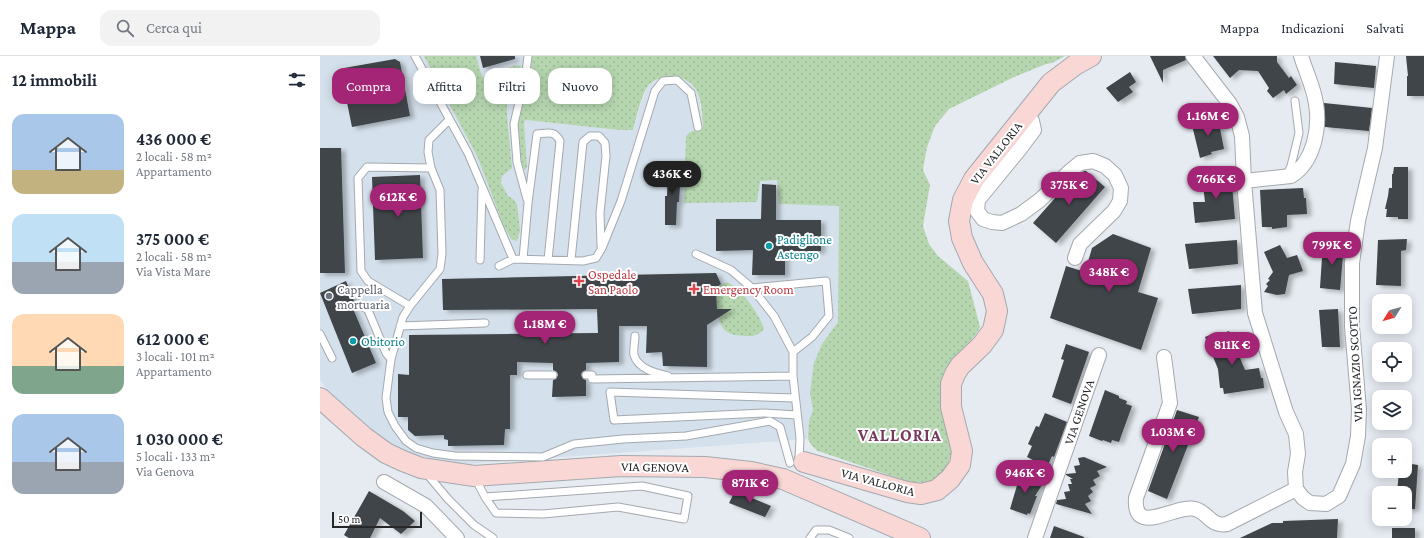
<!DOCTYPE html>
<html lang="it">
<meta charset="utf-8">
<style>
:root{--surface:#fff;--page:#f2f2f3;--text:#1f2937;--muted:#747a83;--line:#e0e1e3;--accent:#a42576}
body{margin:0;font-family:"Crimson Pro",serif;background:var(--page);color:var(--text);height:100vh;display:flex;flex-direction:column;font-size:15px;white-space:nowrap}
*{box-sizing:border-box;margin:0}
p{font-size:13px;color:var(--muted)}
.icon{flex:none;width:22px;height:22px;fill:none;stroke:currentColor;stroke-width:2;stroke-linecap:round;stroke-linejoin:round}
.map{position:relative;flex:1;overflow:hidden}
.drawer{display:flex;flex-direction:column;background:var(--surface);width:320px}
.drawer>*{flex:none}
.banner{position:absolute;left:12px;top:12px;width:380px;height:36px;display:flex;gap:8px}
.needle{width:26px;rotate:233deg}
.fabs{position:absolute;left:1052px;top:238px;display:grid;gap:8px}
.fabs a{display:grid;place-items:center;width:40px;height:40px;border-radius:8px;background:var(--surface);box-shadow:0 2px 10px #0003;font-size:20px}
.scale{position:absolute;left:12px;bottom:10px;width:90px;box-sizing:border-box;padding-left:4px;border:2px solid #252729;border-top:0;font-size:11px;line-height:14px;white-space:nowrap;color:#252729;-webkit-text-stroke:3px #fff;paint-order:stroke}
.price{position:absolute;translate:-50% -34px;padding:0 9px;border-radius:14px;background:var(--accent);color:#fff;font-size:13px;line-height:26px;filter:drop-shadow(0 1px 2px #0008)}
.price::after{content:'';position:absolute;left:50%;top:24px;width:12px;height:9px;margin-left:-6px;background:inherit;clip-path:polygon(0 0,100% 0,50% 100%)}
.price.current{background:#222;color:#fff}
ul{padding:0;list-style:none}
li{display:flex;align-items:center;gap:12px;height:100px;padding:0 12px}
li span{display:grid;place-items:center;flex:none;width:112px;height:80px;border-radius:12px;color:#555}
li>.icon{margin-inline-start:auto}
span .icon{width:48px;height:48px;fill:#fffc;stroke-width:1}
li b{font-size:17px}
h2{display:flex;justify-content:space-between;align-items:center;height:48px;padding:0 12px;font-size:17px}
.pill{padding:0 14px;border-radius:12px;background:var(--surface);box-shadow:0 2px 10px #0003;font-size:14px;line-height:36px}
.pill.current{background:var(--accent);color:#fff}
header{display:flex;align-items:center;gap:24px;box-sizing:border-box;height:56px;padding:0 20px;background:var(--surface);border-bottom:1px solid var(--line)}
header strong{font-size:19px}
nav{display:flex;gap:22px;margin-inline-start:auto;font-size:14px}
.search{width:280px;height:36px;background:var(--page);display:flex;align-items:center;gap:10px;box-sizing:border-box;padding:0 14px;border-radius:12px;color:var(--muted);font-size:15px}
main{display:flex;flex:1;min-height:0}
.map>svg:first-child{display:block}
.built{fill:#d4e0eb}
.grass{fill:url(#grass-dots)}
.building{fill:#3f4449;filter:url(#shadow)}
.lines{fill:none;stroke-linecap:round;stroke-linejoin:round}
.lane-casing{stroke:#a4a9af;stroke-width:9}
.street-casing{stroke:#a4a9af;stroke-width:16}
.secondary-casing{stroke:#a4a9af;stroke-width:22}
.lane{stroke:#fff;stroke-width:7}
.street{stroke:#fff;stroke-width:14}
.secondary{stroke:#f9d7d5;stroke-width:20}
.culture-dot{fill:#0f9aa8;stroke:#fff;stroke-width:1.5}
.health-dot{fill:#e0444e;stroke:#fff;stroke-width:1.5}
.worship-dot{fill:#6b7280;stroke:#fff;stroke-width:1.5}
.labels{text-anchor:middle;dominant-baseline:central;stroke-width:4;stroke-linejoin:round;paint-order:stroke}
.street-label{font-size:13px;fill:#252729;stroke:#fff}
.culture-label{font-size:13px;fill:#0d838f;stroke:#fff;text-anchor:start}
.health-label{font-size:13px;fill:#be3a42;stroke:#fff;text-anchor:start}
.worship-label{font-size:13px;fill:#5b616d;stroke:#fff;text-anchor:start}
.district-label{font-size:17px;font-weight:bold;letter-spacing:1px;fill:#78395d;stroke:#fff}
</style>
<header>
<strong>Mappa</strong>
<div class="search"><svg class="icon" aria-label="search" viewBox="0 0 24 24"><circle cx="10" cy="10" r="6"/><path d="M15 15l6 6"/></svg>Cerca qui</div>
<nav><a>Mappa</a><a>Indicazioni</a><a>Salvati</a></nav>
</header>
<main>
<section class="drawer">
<h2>12 immobili<svg class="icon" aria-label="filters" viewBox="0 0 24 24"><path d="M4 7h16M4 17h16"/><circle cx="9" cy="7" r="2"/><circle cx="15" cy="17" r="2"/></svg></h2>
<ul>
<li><span style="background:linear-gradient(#a9c7e8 70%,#c2b280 0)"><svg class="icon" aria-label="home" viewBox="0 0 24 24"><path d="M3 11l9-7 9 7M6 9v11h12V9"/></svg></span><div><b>436 000 €</b><p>2 locali · 58 m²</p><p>Appartamento</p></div></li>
<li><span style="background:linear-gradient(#bfe0f5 60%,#9aa5b1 0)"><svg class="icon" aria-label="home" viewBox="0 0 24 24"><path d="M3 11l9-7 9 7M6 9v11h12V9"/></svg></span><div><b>375 000 €</b><p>2 locali · 58 m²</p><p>Via Vista Mare</p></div></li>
<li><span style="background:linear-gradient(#ffd9b3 65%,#7fa58c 0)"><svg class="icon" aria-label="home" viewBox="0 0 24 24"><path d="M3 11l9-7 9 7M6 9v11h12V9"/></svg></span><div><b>612 000 €</b><p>3 locali · 101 m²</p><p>Appartamento</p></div></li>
<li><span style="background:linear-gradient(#a9c7e8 60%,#9aa5b1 0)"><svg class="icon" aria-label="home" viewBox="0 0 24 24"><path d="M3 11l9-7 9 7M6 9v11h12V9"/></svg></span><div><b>1 030 000 €</b><p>5 locali · 133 m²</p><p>Via Genova</p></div></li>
</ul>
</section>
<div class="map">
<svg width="1104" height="482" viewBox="0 0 1104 482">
<defs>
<pattern id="grass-dots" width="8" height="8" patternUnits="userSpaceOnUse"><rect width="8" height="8" fill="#b6d6b0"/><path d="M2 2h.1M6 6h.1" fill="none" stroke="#9cb897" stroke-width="1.8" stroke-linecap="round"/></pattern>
<filter id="shadow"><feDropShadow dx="4.5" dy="2.5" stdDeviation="2" flood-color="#0004"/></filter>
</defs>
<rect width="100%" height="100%" fill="#e5ebf1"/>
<path class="built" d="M0,0H104L158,102L184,171L192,184L197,185L199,180L193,143L188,140L181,127L187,60V35L193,28L196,9L161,21L156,0H212L210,19L201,44L207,111L204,66L206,64L299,74H313L321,47L328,30L341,21H354L368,25L375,31L379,41L383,71L370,76L440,125L458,124L459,148L519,150L518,266L514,272L490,337L493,354L489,365L488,383L148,408L116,405L88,396L63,384L26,354L9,337L0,323Z"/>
<path class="grass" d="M104,0H156L162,21L196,9L201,10L195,23L187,35V60L192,112L182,120L181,127L188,140L193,143L197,148L200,175L197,185L192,184L184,171L158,102Z
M212,0H745L732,7L726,8L692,22L629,53L615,70L607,91L603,114L610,129L603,170L609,188L618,200L648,225L660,271C650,291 629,301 622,323C615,347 628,362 631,385C634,398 627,415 616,423C608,428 597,426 589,426L498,395L492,390L488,383L489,365L493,354L490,337L494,307L502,288L518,266L519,150L459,148L457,124L440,125L437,146L364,147L366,80L370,76L383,71C382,59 382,42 375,32C366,18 339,17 328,30C322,37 316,63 313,74H299L206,64L204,66L207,111L205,114L203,111L202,107C200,93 196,78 198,64C200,42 212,22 212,0Z
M407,226C421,232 440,259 444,273C438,280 433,280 425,280C420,279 414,280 409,277C396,271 397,247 396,234L397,231Z"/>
<path class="building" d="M160,0H195V3L163,12Z
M830,0H865L866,4L843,14V27Z
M893,0H957V6L969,22L971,20L977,29L966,38L964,34L953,42L947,35L949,32L938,15L919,14L910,22Z
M1086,0H1104V40H1087V20H1088Z
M75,3L80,6L90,60L32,71L21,17L22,15L24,12Z
M1015,6L1056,10L1054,32L1014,28Z
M810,16L816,26L809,31L813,36L798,46L786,32Z
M1004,47L1052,52L1049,75L1005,71Z
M898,62L904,93L891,96L892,98L880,102L872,69Z
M0,92H21L25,217H0Z
M348,111L361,112L359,146H357L356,169H345V140H347Z
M1074,111H1088V163H1078V161H1066L1067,153H1065L1068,140L1069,132H1072V118H1073Z
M764,115H766L785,131L736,187L713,167L735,142Z
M911,117L915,163L875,167L873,146H885L882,120Z
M100,119L103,202L55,204L52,121Z
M442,128L456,129V164H501V195H465V219H432L433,194L396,195V163H441Z
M983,132L984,142H986L987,158L967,159V171L952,173V171H942L940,134Z
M793,178L831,192L818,236L838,242L821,294L730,262L746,210L765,216L772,192Z
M1087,183L1086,194L1081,195V230L1056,229L1058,184Z
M917,184L918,208L869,213L865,188Z
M1003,186L1024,188L1020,234L1000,232Z
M960,189L967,202L977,199L983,215L969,219L965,238L957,239L944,236L948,230L946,228L950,224L948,223L953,216L944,196Z
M396,217L401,228L396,232L397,253H412L387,269V311L343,310L342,296L326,297L327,270H299V306L266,307V314L262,316L261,319L263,323L266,324V340L232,341L233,324L236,323L238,319L237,316L233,314V307L197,306V319H190V373H185L184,389L128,390V384L124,383V379L95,380L88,374V361H78V318L89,319V279L278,277L277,253L123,254L122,223Z
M26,225L34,245L33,248H31L56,307L32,317L0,237Z
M921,229V253L872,258L868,233Z
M1018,253L1020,291H1002L999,254Z
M909,275L925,314L939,312L941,322H943L944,332L904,338L903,332H900L898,313L885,281L893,278L894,279L900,276L901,278Z
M746,288L769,296L751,348L732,341L744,304L741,303Z
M785,334L799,340V342L807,345L806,348L812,350L799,386L792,384L791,387L783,384L782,385L769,380Z
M857,354L879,361L847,443L828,435Z
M725,357L747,366L734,401L732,400L727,411L707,401L712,390L708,388L716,370L719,371Z
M764,401L787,411L777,415L780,420L773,424L776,429L770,432L773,436L768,440L771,445L765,448L772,458L736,448L737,444L746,443L744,436L750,435L748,428H752L750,423H753L746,419V418L756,417L754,410L760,409L758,402Z
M1085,407L1098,409L1095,453H1085V437H1077L1079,415H1085Z
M711,419L722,429L715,440H717L710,458L708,457L707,459L690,453L698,426V420Z
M49,435L83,455L95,465L81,478L60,462L50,482H29L24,479Z
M415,435L451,450L445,461L409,447Z
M1018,463L1017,482H920L952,467H963V465Z
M734,470L764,481V482H730Z
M1072,472H1095V482H1072Z"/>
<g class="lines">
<defs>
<path id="lane" d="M95,0L148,97L193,203L263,205L276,202L282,192L301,145L335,35L343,25L357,24L371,37L378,71
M129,64L109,84L108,96L111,112L120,134L122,198L120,213L90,250L83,261L71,303L66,342L68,356L75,370L86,385L96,392L113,397L135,400L223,401L254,388L303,383L366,380L450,365L460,371L470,407
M966,120L971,110L979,77L975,45
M207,143L197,106L194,68L206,16L208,0
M376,198L411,214L432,232L454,260L473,296V320L480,382L479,403
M203,203L208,147L217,78C228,77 234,74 240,85L228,204
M160,204L162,134
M251,204L263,86L270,80H279L285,87L286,100L280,157L281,190
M179,210L193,203
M432,232L506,225L509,260L492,281L473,296
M38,248L48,254L66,297L71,303
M90,250L48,225L41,215L38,122L47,111L111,112
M80,270L165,267
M0,278L12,302
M315,280C315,285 313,294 314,299C318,313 336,317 348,320
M207,319H233
M266,319H272V323L473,320
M475,342L290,336L294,364L444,357L477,359
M107,418L128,443L154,469L173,482
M155,422L165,441L176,457L223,458L298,451L364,463L368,440L322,430L165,441
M490,482L496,474H509L529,482"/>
<path id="street" d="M873,0L910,48L917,61L922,80L924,125L935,257L966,356L976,378L978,398L975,416L976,433L983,442L990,447L1006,448L1019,440L1033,408L1038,380L1039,353L1032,271V207L1038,165L1055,92L1067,0
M707,58L712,65L714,74L699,94L658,144L657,155L663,163L672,166L682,167L701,158L720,144L748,117L760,107L773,105L785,110L795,119L801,132L800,145L794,155L760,188L755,202
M924,125L971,120C994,106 1000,72 996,48C994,32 986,16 981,0
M844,301L850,347L816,442C813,482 855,448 875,453C888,456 890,471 907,468L976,433
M64,426L106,450L137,482
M715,482L779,299"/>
<path id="secondary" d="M0,342L44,381L66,397L83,405L101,412L154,420L301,410L385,411L431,416L463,423L600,482
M484,406L587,436L601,438L617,434L630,423L640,409L642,395L631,351V328L635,318L640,310L662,289L673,274L677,255L673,238L653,207L642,182L639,165L643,144L654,123L731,27L755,9L771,0"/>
</defs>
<use href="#lane" class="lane-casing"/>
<use href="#street" class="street-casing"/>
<use href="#secondary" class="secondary-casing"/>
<use href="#lane" class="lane"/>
<use href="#street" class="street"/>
<use href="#secondary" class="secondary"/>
</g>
<g class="culture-dot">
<circle cx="449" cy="190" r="4"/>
<circle cx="33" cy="285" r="4"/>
</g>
<g class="health-dot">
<path d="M257 219h4v4h4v4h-4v4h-4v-4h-4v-4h4z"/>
<path d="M372 227h4v4h4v4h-4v4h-4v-4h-4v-4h4z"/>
</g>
<circle class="worship-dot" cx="9" cy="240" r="4"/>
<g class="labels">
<g class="street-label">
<text transform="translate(676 97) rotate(-52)">VIA VALLORIA</text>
<text transform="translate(1035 308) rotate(-93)">VIA IGNAZIO SCOTTO</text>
<text transform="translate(759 356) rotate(-71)">VIA GENOVA</text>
<text transform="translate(335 411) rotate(1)">VIA GENOVA</text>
<text transform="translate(558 426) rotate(15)">VIA VALLORIA</text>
</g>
<g class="culture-label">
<text x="457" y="183">Padiglione<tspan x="457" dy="15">Astengo</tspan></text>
<text x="41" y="285">Obitorio</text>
</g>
<g class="health-label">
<text x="268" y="218">Ospedale<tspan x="268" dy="15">San Paolo</tspan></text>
<text x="383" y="233">Emergency Room</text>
</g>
<g class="worship-label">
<text x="17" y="233">Cappella<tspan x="17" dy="15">mortuaria</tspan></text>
</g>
<g class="district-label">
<text x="580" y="379">VALLORIA</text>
</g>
</g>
</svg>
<div class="fabs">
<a><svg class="needle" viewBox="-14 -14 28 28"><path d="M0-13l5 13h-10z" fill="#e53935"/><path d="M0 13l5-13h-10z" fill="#747a83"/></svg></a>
<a><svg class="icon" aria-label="locate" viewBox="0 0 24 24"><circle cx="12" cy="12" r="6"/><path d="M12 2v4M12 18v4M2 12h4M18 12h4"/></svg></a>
<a><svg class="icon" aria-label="layers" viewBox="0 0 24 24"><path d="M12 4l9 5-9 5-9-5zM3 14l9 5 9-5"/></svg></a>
<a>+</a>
<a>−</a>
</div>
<div class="scale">50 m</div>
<b class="price" style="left:888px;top:81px">1.16M €</b>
<b class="price current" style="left:352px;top:139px">436K €</b>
<b class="price" style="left:896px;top:144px">766K €</b>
<b class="price" style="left:749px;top:150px">375K €</b>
<b class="price" style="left:78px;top:162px">612K €</b>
<b class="price" style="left:1012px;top:210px">799K €</b>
<b class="price" style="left:789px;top:237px">348K €</b>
<b class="price" style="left:225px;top:289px">1.18M €</b>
<b class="price" style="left:912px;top:310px">811K €</b>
<b class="price" style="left:853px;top:397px">1.03M €</b>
<b class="price" style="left:705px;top:438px">946K €</b>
<b class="price" style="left:430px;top:448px">871K €</b>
<div class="banner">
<a class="pill current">Compra</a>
<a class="pill">Affitta</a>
<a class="pill">Filtri</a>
<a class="pill">Nuovo</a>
</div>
</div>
</main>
